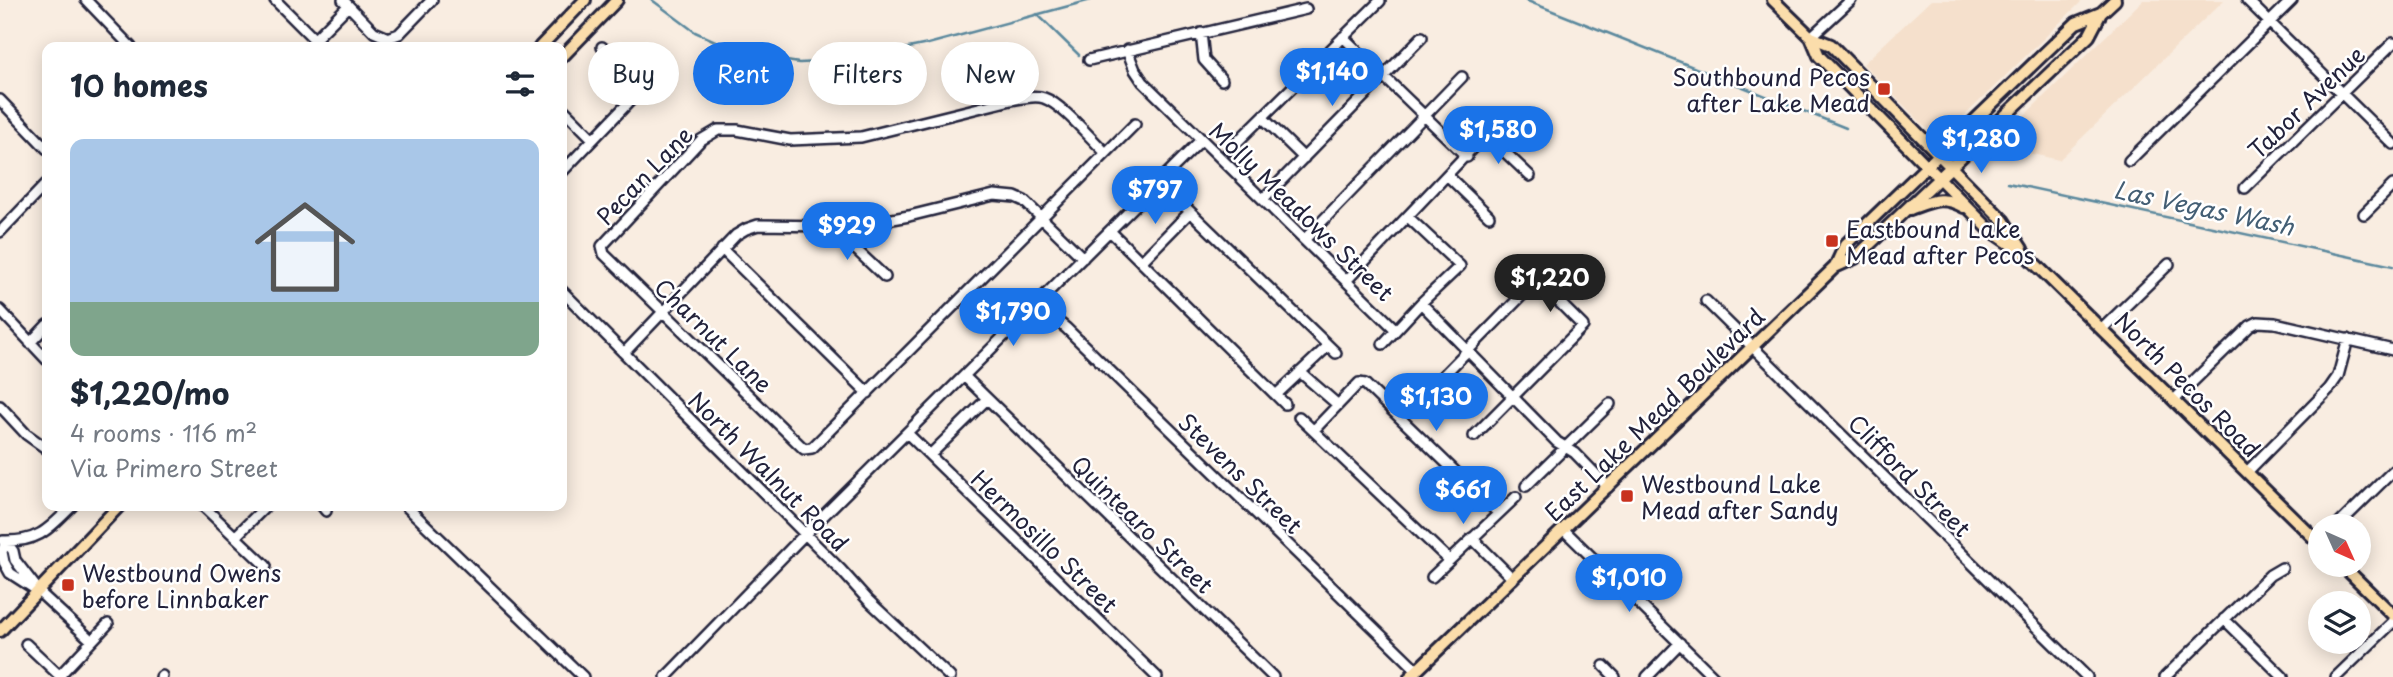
<!DOCTYPE html>
<meta charset="utf-8">
<style>
:root{--surface:#fff;--page:#f2f2f3;--text:#1f2937;--muted:#747a83;--line:#e0e1e3;--accent:#1a73e8}
body{margin:0;font-family:"Playpen Sans",sans-serif;background:var(--page);color:var(--text);height:100vh;display:flex;flex-direction:column;font-size:26px;white-space:nowrap}
*{box-sizing:border-box;margin:0}
p{font-size:23px;color:var(--muted)}
.icon{flex:none;width:38px;height:38px;fill:none;stroke:currentColor;stroke-width:2;stroke-linecap:round;stroke-linejoin:round}
.map{position:relative;flex:1;overflow:hidden}
.sheet{position:absolute;left:42px;top:42px;width:525px;height:469px;display:flex;flex-direction:column;background:var(--surface);border-radius:14px;box-shadow:0 4px 18px #0003}
.sheet>*{flex:none}
.banner{position:absolute;left:588px;top:42px;width:665px;height:63px;display:flex;gap:14px}
.needle{width:46px;rotate:135deg}
.buttons{position:absolute;left:2308px;top:514px;display:grid;gap:14px}
.buttons a{display:grid;place-items:center;width:63px;height:63px;border-radius:50%;background:var(--surface);box-shadow:0 4px 18px #0003;font-size:35px}
.price{position:absolute;translate:-50% -60px;padding:0 16px;border-radius:24px;background:var(--accent);color:#fff;font-size:23px;line-height:46px;filter:drop-shadow(0 2px 4px #0008)}
.price::after{content:'';position:absolute;left:50%;top:42px;width:21px;height:16px;margin-left:-10px;background:inherit;clip-path:polygon(0 0,100% 0,50% 100%)}
.price.current{background:#222;color:#fff}
ul{padding:0;list-style:none}
li{display:grid;align-content:center;gap:14px;height:371px;padding:0 28px}
li+li{border-top:2px solid var(--line)}
li span{display:grid;place-items:center;height:217px;border-radius:14px;color:#555}
li>.icon{margin-inline-start:auto}
span .icon{width:126px;height:126px;fill:#fffc;stroke-width:1}
li b{font-size:30px}
h2{display:flex;justify-content:space-between;align-items:center;height:84px;padding:0 28px;font-size:30px}
.chip{padding:0 24px;border-radius:32px;background:var(--surface);box-shadow:0 4px 18px #0003;font-size:24px;line-height:63px}
.chip.current{background:var(--accent);color:#fff}
.map>svg:first-child{display:block}
.built{fill:#f5e0cc}
.lines{fill:none;stroke-linecap:round;stroke-linejoin:round}
.stream{stroke:#5a889d;stroke-width:2.5}
.minor-casing{stroke:#22223b;stroke-width:14}
.major-casing{stroke:#22223b;stroke-width:16}
.minor{stroke:#fff;stroke-width:9}
.major{stroke:#fbddab;stroke-width:10}
.poi-dot{fill:#c8321e;stroke:#fff;stroke-width:2.5}
.labels{text-anchor:middle;dominant-baseline:central;stroke-width:5;stroke-linejoin:round;paint-order:stroke}
.poi-label{font-size:23px;fill:#22223b;stroke:#fff;text-anchor:start}
.street-label{font-size:23px;fill:#22223b;stroke:#fff}
.water-label{font-size:24px;font-style:italic;fill:#435e74;stroke:#fff}
</style>
<div class="map">
<svg width="2393" height="677" viewBox="0 0 2393 677">
<rect width="100%" height="100%" fill="#f9ede1"/>
<filter id="ink" filterUnits="userSpaceOnUse"><feTurbulence type="fractalNoise" baseFrequency=".0143" numOctaves="2"/><feDisplacementMap in="SourceGraphic" scale="14" xChannelSelector="R" yChannelSelector="G"/><feConvolveMatrix kernelMatrix="1 2 1 2 8 2 1 2 1" color-interpolation-filters="sRGB"/></filter>
<g filter="url(#ink)">
<path class="built" d="M1931,0H2083L1953,127L1944,134L1934,136L1863,64Z
M2143,0H2224L2059,160L1994,145Z"/>
<g class="lines">
<path class="stream" d="M652,0L695,32L731,48L768,58L799,63L844,61L928,44L1091,0
M1525,0L1846,128
M1037,14L1079,55
M2008,183L2393,266"/>
<defs>
<path id="minor" d="M86,0L131,47
M275,0L322,47
M343,0L374,32L388,38L399,34L432,0
M2247,0L2393,144
M1201,33L1204,60L1222,80
M1343,37L1467,157
M1811,37L1851,0
M315,39L348,6
M602,47L643,87
M1127,50L1135,70L1143,82L1395,329
M1089,60L1306,9
M0,100L47,149
M562,108L593,139
M1263,118L1304,158
M1487,135L1530,176
M1229,150L1380,1
M1106,153C1091,139 1062,104 1044,98C1034,94 1021,99 1011,100L861,137L790,140L737,130H718L701,140L602,246L604,254L804,449L812,448L1135,124
M2129,161L2292,0
M562,172L653,77
M1448,176L1489,216
M2245,188L2393,43
M1174,196L1336,353
M1263,199L1422,37
M2364,214L2393,185
M843,225L848,242L885,277
M1110,231L1285,404
M0,232L46,184
M1304,240L1462,77
M722,249L868,393
M1141,262L1190,212
M1346,281L1501,118
M562,291L841,570L868,600L950,677
M1706,301L2087,677
M1421,303L1557,442L1575,453L1608,487
M1036,304L1066,328L1417,670
M0,310L47,360
M2102,329L2169,264
M30,343L47,325
M1383,344L1421,303L1460,266L1408,217
M624,353L736,235L746,229L758,225L830,226L871,223L909,216L994,195L1015,197L1024,201L1083,258
M1300,372L1338,405
M964,376L1273,677
M1428,391L1537,280L1583,326L1474,436
M1276,395L1328,346
M2174,400L2250,326L2258,322L2275,323L2393,350
M0,406L26,434L47,449
M1299,417L1449,560
M1314,430L1359,383L1365,384L1498,513
M907,433L1157,677
M930,455L987,399
M2247,472L2329,389L2338,376L2348,339
M1526,486L1610,404
M203,506L266,566
M322,506L326,511
M406,506L583,677
M2336,527L2393,471
M1564,530L1714,677
M236,536L266,506
M1472,538L1513,579
M3,541C38,542 48,530 72,506
M6,541L2,552L4,562L10,573L38,591L92,641
M6,541L13,551L15,560L35,586
M1432,577L1516,497
M2224,619L2283,677
M26,644L61,677
M1604,666L1615,677
M60,675L108,624
M161,677L162,676
M666,677L805,534L1201,140
M1647,677L1680,643
M2165,677L2270,575L2282,568
M2336,677L2393,622"/>
<path id="major" d="M1773,0L1811,37L1831,45L2003,220L2022,249
M1811,37L1819,56L1991,231L2026,255L2320,544
M540,47L585,0
M562,57L617,0
M1910,209C1932,201 1942,195 1964,207
M1835,267L1845,245L2076,23L2101,13
M2342,565L2393,615
M0,631L119,506
M1410,677L1835,267L1855,258L2089,36L2101,13L2115,0"/>
</defs>
<use href="#minor" class="minor-casing"/>
<use href="#major" class="major-casing"/>
<use href="#minor" class="minor"/>
<use href="#major" class="major"/>
</g>
</g>
<g class="poi-dot">
<rect x="1877" y="82" width="14" height="14" rx="3.5"/>
<rect x="1825" y="234" width="14" height="14" rx="3.5"/>
<rect x="1620" y="489" width="14" height="14" rx="3.5"/>
<rect x="61" y="578" width="14" height="14" rx="3.5"/>
</g>
<g class="labels">
<g class="poi-label">
<text x="1870" y="76" text-anchor="end">Southbound Pecos<tspan x="1870" dy="26">after Lake Mead</tspan></text>
<text x="1846" y="228">Eastbound Lake<tspan x="1846" dy="26">Mead after Pecos</tspan></text>
<text x="1641" y="483">Westbound Lake<tspan x="1641" dy="26">Mead after Sandy</tspan></text>
<text x="82" y="572">Westbound Owens<tspan x="82" dy="26">before Linnbaker</tspan></text>
</g>
<g class="street-label">
<text transform="translate(2306 102) rotate(-44)">Tabor Avenue</text>
<text transform="translate(644 175) rotate(-46)">Pecan Lane</text>
<text transform="translate(1302 211) rotate(44)">Molly Meadows Street</text>
<text transform="translate(714 335) rotate(44)">Charnut Lane</text>
<text transform="translate(2188 384) rotate(45)">North Pecos Road</text>
<text transform="translate(1654 414) rotate(-44)">East Lake Mead Boulevard</text>
<text transform="translate(769 471) rotate(45)">North Walnut Road</text>
<text transform="translate(1241 473) rotate(44)">Stevens Street</text>
<text transform="translate(1910 475) rotate(45)">Clifford Street</text>
<text transform="translate(1143 524) rotate(44)">Quintearo Street</text>
<text transform="translate(1045 541) rotate(44)">Hermosillo Street</text>
</g>
<g class="water-label">
<text transform="translate(2204 207) rotate(12)">Las Vegas Wash</text>
</g>
</g>
</svg>
<div class="buttons">
<a><svg class="needle" viewBox="-14 -14 28 28"><path d="M0-13l5 13h-10z" fill="#e53935"/><path d="M0 13l5-13h-10z" fill="#747a83"/></svg></a>
<a><svg class="icon" aria-label="layers" viewBox="0 0 24 24"><path d="M12 4l9 5-9 5-9-5zM3 14l9 5 9-5"/></svg></a>
</div>
<b class="price" style="left:1332px;top:108px">$1,140</b>
<b class="price" style="left:1498px;top:166px">$1,580</b>
<b class="price" style="left:1981px;top:175px">$1,280</b>
<b class="price" style="left:1155px;top:226px">$797</b>
<b class="price" style="left:847px;top:262px">$929</b>
<b class="price current" style="left:1550px;top:314px">$1,220</b>
<b class="price" style="left:1013px;top:348px">$1,790</b>
<b class="price" style="left:1436px;top:433px">$1,130</b>
<b class="price" style="left:1463px;top:526px">$661</b>
<b class="price" style="left:1629px;top:614px">$1,010</b>
<div class="banner">
<a class="chip">Buy</a>
<a class="chip current">Rent</a>
<a class="chip">Filters</a>
<a class="chip">New</a>
</div>
<section class="sheet">
<h2>10 homes<svg class="icon" aria-label="filters" viewBox="0 0 24 24"><path d="M4 7h16M4 17h16"/><circle cx="9" cy="7" r="2"/><circle cx="15" cy="17" r="2"/></svg></h2>
<ul>
<li><span style="background:linear-gradient(#a9c7e8 75%,#7fa58c 0)"><svg class="icon" aria-label="home" viewBox="0 0 24 24"><path d="M3 11l9-7 9 7M6 9v11h12V9"/></svg></span><div><b>$1,220/mo</b><p>4 rooms · 116 m²</p><p>Via Primero Street</p></div></li>
</ul>
</section>
</div>
